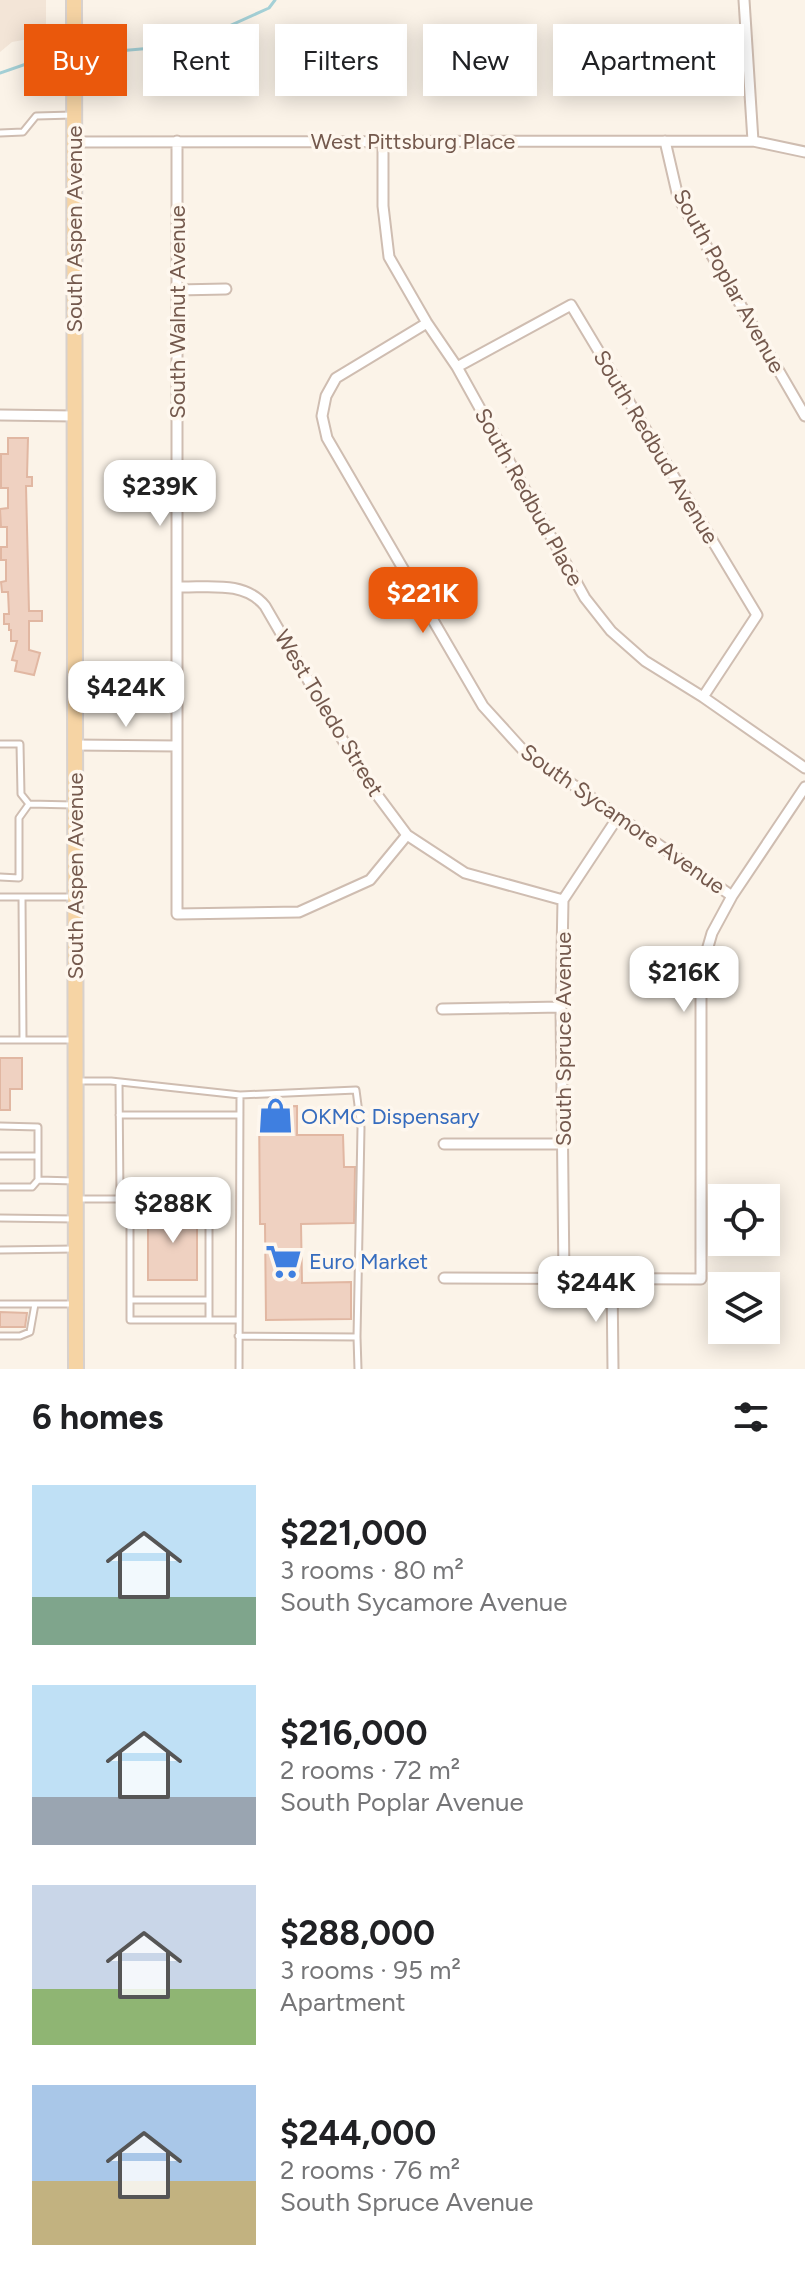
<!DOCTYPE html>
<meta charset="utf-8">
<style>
:root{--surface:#fff;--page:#f6f6f6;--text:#202124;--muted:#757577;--accent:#ea580c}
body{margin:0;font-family:Figtree,sans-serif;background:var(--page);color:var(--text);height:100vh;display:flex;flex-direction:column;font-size:30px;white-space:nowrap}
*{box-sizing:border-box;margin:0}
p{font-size:26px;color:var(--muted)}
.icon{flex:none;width:44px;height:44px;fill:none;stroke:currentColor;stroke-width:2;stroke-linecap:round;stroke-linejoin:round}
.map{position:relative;height:1369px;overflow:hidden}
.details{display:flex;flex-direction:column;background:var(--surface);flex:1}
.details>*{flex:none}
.hud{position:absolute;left:24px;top:24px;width:758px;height:72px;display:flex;gap:16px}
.controls{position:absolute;left:708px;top:1184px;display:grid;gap:16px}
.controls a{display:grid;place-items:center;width:72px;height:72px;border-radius:0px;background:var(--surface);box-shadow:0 4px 20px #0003;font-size:40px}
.price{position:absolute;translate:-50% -68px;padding:0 18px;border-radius:16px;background:#fff;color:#222;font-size:26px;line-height:52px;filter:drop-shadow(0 2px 4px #0008)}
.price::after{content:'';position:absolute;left:50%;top:48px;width:24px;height:18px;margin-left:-12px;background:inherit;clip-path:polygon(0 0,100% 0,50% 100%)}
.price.on{background:var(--accent);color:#fff}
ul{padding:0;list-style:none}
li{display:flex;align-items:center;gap:24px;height:200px;padding:0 32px}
li span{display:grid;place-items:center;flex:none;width:224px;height:160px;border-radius:0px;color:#555}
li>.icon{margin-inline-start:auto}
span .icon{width:96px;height:96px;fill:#fffc;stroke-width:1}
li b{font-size:34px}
h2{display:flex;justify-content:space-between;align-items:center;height:96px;padding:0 32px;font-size:34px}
.chip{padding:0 28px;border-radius:0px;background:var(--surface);box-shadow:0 4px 20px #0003;font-size:28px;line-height:72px}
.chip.on{background:var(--accent);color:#fff}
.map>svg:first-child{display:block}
.residential{fill:#f3e5d7}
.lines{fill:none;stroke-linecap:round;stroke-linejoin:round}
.stream{stroke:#a4d0d6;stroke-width:3}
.building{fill:#efd1c1;stroke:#e1b7a2;stroke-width:2}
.lane-casing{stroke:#cfbdb1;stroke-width:9}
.street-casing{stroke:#cfbdb1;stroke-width:13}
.primary-casing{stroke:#d8d1cd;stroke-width:18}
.lane{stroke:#fff;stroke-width:5}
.street{stroke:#fff;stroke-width:9}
.primary{stroke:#f6d4a4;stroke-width:14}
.labels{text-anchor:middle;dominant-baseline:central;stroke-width:7;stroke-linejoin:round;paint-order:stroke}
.street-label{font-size:22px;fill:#74594d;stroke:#fef7ee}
.shop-label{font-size:22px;fill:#366cbe;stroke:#fef7ee;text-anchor:start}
</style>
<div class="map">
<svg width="805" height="1369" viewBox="0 0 805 1369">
<rect width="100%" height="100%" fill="#fbf3e8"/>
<path class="residential" d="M0,0H46V36L12,42L0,52Z"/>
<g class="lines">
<path class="stream" d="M95,53L187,45L269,8L275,0
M0,73L52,55"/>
</g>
<path class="building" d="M8,438H28L27,477H32V486H26L29,611H42V621H29V650L40,653L34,675L15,671L17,661L12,660L17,641H11V630H9V624H4V614H9L8,592H2L1,582L6,581V560H1V547H7V527H1L0,509L8,508V488H1V454H8Z
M0,1058H22V1089H10V1110H0Z
M297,1106V1135H343L344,1167H355L354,1223L301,1224L302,1283L351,1282V1319L266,1320L265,1224H260L259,1107Z
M148,1209H183L191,1216L197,1209L204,1215L197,1223V1280H148Z
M0,1312L27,1313L25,1327H0Z"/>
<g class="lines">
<defs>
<path id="lane" d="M0,133L23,132L36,116L73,115
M0,744H20L21,794L29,804L73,805
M0,877L19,878V818L29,804
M0,897H75
M22,897L23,1040
M0,1040H74
M76,1081H111L240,1095
M119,1082L120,1199
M119,1115H240
M0,1126L38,1127V1180
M0,1156H38
M0,1187H32L38,1180L75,1181
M77,1199H130V1300H209
M130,1199H197L206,1204L209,1213V1320H130V1300
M0,1218L75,1219
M0,1250L75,1249
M0,1304H75
M209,1320H238
M0,1336H20L30,1332L35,1304
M238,1336L357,1337L358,1369
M239,1369L240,1095L356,1090L361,1128L357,1337"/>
<path id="street" d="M744,0L753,141
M177,141V914L299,912L370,880L407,835
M383,141V206L389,257L427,323L457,367L585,598L611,631L645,661L703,697L805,768
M665,141L678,197L805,416
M74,142L753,141L805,152
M177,290L226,289
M427,323L336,378L326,396L322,416L327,438L483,706L522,749L732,896
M457,367L571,305L757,615L703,697
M0,415L74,416
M177,587C207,588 244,580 265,606L366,780L407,835L465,873L563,900
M74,745L177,746
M442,1009L561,1007
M444,1144H563
M444,1278L701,1279V971L712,933L732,896L805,787
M564,1278L561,1007L563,900L618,817
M612,1278L613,1369"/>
<path id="primary" d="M74,0L76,1369"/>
</defs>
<use href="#lane" class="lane-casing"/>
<use href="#street" class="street-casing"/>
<use href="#primary" class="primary-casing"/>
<use href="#lane" class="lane"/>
<use href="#street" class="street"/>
<use href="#primary" class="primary"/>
</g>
<defs>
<symbol id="shop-bare" viewBox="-9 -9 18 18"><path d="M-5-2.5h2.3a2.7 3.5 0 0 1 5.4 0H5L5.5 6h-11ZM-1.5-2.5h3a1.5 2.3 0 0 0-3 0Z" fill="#3f7fe0" stroke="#fef7ee" stroke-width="2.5" paint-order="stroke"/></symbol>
<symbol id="supermarket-bare" viewBox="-9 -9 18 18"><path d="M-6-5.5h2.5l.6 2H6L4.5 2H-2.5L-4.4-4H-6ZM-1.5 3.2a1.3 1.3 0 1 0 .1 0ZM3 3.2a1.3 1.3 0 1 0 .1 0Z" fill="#3f7fe0" stroke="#fef7ee" stroke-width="2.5" paint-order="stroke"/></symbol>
</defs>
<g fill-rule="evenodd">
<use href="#shop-bare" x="250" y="1090" width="51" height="51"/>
<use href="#supermarket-bare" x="258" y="1236" width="51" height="51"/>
</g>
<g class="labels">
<g class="street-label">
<text x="413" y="141">West Pittsburg Place</text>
<text transform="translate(74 229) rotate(-90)">South Aspen Avenue</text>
<text transform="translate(729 281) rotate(61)">South Poplar Avenue</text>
<text transform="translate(177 312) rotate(-90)">South Walnut Avenue</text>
<text transform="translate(656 447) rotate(59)">South Redbud Avenue</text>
<text transform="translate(529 497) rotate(61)">South Redbud Place</text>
<text transform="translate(329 713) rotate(59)">West Toledo Street</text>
<text transform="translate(623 819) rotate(35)">South Sycamore Avenue</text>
<text transform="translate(75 876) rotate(-90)">South Aspen Avenue</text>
<text transform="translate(563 1039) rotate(-90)">South Spruce Avenue</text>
</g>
<g class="shop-label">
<text x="301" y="1116">OKMC Dispensary</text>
<text x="309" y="1261">Euro Market</text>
</g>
</g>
</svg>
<div class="controls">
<a><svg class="icon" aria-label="locate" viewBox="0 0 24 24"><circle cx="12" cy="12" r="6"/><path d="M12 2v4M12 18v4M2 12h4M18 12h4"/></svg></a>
<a><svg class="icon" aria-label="layers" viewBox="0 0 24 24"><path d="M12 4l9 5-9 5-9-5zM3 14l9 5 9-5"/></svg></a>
</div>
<b class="price" style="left:160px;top:528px">$239K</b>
<b class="price on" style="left:423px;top:635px">$221K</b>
<b class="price" style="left:126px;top:729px">$424K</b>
<b class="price" style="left:684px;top:1014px">$216K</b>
<b class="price" style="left:173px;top:1245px">$288K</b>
<b class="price" style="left:596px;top:1324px">$244K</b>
<div class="hud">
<a class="chip on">Buy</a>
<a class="chip">Rent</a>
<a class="chip">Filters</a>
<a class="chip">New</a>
<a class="chip">Apartment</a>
</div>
</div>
<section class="details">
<h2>6 homes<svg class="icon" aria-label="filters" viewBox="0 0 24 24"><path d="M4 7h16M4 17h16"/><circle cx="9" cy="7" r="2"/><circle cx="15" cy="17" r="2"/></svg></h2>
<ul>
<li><span style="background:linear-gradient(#bfe0f5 70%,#7fa58c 0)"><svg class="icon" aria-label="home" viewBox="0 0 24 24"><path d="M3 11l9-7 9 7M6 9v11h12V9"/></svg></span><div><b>$221,000</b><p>3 rooms · 80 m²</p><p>South Sycamore Avenue</p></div></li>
<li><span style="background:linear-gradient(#bfe0f5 70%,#9aa5b1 0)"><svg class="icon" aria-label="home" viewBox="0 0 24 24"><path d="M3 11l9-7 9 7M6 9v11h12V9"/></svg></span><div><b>$216,000</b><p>2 rooms · 72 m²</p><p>South Poplar Avenue</p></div></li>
<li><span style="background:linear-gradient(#c9d6e8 65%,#8fb573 0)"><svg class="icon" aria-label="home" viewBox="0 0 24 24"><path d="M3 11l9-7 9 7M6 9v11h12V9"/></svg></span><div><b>$288,000</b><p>3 rooms · 95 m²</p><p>Apartment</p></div></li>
<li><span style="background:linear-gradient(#a9c7e8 60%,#c2b280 0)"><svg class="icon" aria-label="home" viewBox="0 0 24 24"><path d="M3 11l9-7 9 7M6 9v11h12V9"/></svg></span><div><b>$244,000</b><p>2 rooms · 76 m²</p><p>South Spruce Avenue</p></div></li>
</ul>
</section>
